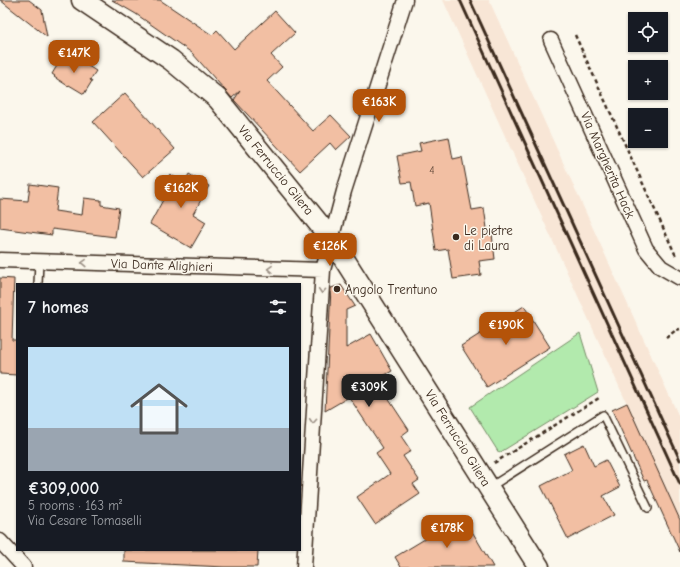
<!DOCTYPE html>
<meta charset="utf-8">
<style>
:root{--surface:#171b24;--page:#20242c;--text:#f1f3f6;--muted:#9ea1a6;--line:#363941;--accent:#b45309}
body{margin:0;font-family:"Comic Neue",sans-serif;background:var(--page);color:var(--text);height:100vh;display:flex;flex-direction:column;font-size:15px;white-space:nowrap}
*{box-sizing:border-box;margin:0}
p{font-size:13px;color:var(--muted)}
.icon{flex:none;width:22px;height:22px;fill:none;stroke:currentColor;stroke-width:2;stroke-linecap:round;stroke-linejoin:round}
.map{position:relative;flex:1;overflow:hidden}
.drawer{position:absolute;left:16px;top:283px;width:285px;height:268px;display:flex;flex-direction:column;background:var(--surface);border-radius:0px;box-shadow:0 1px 3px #0004}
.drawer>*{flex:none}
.controls{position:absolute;left:628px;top:12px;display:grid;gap:8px}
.controls a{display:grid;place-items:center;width:40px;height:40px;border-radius:0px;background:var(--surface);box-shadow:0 1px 3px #0004;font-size:20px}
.price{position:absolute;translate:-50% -34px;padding:0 9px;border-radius:8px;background:var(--accent);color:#fff;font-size:13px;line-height:26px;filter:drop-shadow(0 1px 2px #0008)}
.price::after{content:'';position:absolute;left:50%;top:24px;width:12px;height:9px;margin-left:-6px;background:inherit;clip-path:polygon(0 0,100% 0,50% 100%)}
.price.current{background:#222;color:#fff}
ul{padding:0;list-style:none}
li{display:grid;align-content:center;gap:8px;height:212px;padding:0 12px}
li+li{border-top:1px solid var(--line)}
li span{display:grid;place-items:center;height:124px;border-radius:0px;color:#555}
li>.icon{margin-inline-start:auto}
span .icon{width:72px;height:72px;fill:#fffc;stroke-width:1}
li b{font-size:17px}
h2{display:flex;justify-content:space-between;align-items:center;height:48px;padding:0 12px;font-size:17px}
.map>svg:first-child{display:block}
.built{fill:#f8e6d6}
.green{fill:#b2eaad;stroke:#768a66}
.building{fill:#f2bfa3;stroke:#3b2a1e}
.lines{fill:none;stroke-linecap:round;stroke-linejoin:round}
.service-casing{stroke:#3b2a1e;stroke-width:10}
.minor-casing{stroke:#3b2a1e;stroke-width:17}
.secondary-casing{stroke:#3b2a1e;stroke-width:23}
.path{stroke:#3b2a1e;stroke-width:2.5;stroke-dasharray:4 3;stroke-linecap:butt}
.service{stroke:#fbf7ec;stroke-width:7}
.minor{stroke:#fbf7ec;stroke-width:14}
.secondary{stroke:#fbf7ec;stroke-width:20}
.rail{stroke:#3b2a1e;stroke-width:3}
.oneway{stroke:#9b9085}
.poi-dot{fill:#3b2a1e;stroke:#fbf7ec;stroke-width:1.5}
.labels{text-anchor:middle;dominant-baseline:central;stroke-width:3;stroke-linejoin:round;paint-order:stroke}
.number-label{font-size:11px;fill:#694f3f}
.street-label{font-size:13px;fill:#3b2a1e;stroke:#fbf7ec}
.poi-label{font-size:13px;fill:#3b2a1e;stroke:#fbf7ec;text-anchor:start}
</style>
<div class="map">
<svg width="680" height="567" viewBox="0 0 680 567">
<rect width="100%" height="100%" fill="#fbf7ec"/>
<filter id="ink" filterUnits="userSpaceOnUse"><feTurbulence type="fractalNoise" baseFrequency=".025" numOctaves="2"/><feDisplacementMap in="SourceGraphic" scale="8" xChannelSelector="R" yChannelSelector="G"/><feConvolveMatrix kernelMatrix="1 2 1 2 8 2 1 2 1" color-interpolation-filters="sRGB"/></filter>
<g filter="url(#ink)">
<path class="built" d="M443,0H489L680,419V520Z"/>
<path class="green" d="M580,333L598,392L499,453L470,407Z"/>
<path class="building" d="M0,0H29L42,10L47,37Z
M112,0H160L212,35L217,30L234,49L275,11L295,33L271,55L282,67L267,81L313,131L331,115L351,136L336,150L330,143L300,171L234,100L240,91L232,98L192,53L136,14Z
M64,54L81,65L82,62L96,71L90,80L92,81L84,94L69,85L68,86L54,77L55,76L52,74Z
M125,93L175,149L143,177L93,122Z
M449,137L453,159L462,157L472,210L484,208L488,235L492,234L495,259L479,261L481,275L453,279L448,249L436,251L429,203L415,206L411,182L402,183L397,156L421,151L419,143Z
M170,174L184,183L189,174L209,186L193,214L206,222L191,248L150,224L164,198L158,195Z
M30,184L58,188L55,211L82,215L84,198L101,200V205L119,208L115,237L52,229V235L0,228V199L28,201Z
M0,278L14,279L12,340H17V375L0,374Z
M341,285L355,306L346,310V348L371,334L392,371L376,380L409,430L401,436L411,451L403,456L419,480L413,484L420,494L375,524L357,497L390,474L376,453L383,448L349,397L325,411L331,288Z
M524,306L550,347L487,387L461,346Z
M627,403L680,520V552L647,480L644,481L612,410Z
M584,444L594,466L606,460L620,487L603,496L614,515L568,539L541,486L572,470L564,454Z
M463,516L493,567H401L395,557Z
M124,550H258L257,567H224L124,562Z"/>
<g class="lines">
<defs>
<path id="service" d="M38,284L39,262
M490,487L603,415L648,508"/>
<path id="minor" d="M551,40L646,249L661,267L680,278
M0,260L323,270
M0,541L24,567
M304,567L323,270L344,191L405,0"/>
<path id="secondary" d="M82,0L171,60L218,99L332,240L539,567"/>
</defs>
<use href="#service" class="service-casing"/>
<use href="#minor" class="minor-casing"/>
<use href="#secondary" class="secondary-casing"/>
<path class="path" d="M575,35L676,256
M666,338L676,330L680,329
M494,463L599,398"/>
<use href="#service" class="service"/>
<use href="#minor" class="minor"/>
<use href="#secondary" class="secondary"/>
<path class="rail" d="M460,0L680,484
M470,0L680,460"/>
</g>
<defs><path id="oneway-chevron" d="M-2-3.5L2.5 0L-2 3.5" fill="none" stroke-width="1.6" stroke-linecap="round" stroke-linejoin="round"/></defs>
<g class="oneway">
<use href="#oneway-chevron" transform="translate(84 263) rotate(-178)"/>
<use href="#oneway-chevron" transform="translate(270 269) rotate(-178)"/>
<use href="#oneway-chevron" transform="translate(322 291) rotate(94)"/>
<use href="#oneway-chevron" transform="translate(313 421) rotate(94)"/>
</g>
</g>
<g class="poi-dot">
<circle cx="456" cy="237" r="4"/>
<circle cx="337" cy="289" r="4"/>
</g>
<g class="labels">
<g class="number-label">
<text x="432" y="170">4</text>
</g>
<g class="street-label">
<text transform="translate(608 165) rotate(66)">Via Margherita Hack</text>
<text transform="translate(276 170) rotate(51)">Via Ferruccio Gilera</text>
<text transform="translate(162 265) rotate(2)">Via Dante Alighieri</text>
<text transform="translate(458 438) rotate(58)">Via Ferruccio Gilera</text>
</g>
<g class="poi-label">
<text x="464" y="230">Le pietre<tspan x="464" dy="15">di Laura</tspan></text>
<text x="345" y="289">Angolo Trentuno</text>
</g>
</g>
</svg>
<div class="controls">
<a><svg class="icon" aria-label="locate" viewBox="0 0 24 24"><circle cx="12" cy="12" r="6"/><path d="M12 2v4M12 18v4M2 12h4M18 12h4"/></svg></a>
<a>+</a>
<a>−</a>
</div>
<b class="price" style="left:74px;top:74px">€147K</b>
<b class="price" style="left:379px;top:123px">€163K</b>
<b class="price" style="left:181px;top:209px">€162K</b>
<b class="price" style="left:330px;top:267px">€126K</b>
<b class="price" style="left:506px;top:346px">€190K</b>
<b class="price current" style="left:369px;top:408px">€309K</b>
<b class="price" style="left:447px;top:549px">€178K</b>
<section class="drawer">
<h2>7 homes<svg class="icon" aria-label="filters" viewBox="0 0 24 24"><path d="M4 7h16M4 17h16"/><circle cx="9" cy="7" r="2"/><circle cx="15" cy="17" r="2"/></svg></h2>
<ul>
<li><span style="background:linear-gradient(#bfe0f5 65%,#9aa5b1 0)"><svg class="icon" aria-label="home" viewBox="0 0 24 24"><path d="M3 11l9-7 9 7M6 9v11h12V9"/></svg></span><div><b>€309,000</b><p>5 rooms · 163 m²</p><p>Via Cesare Tomaselli</p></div></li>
</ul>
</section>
</div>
